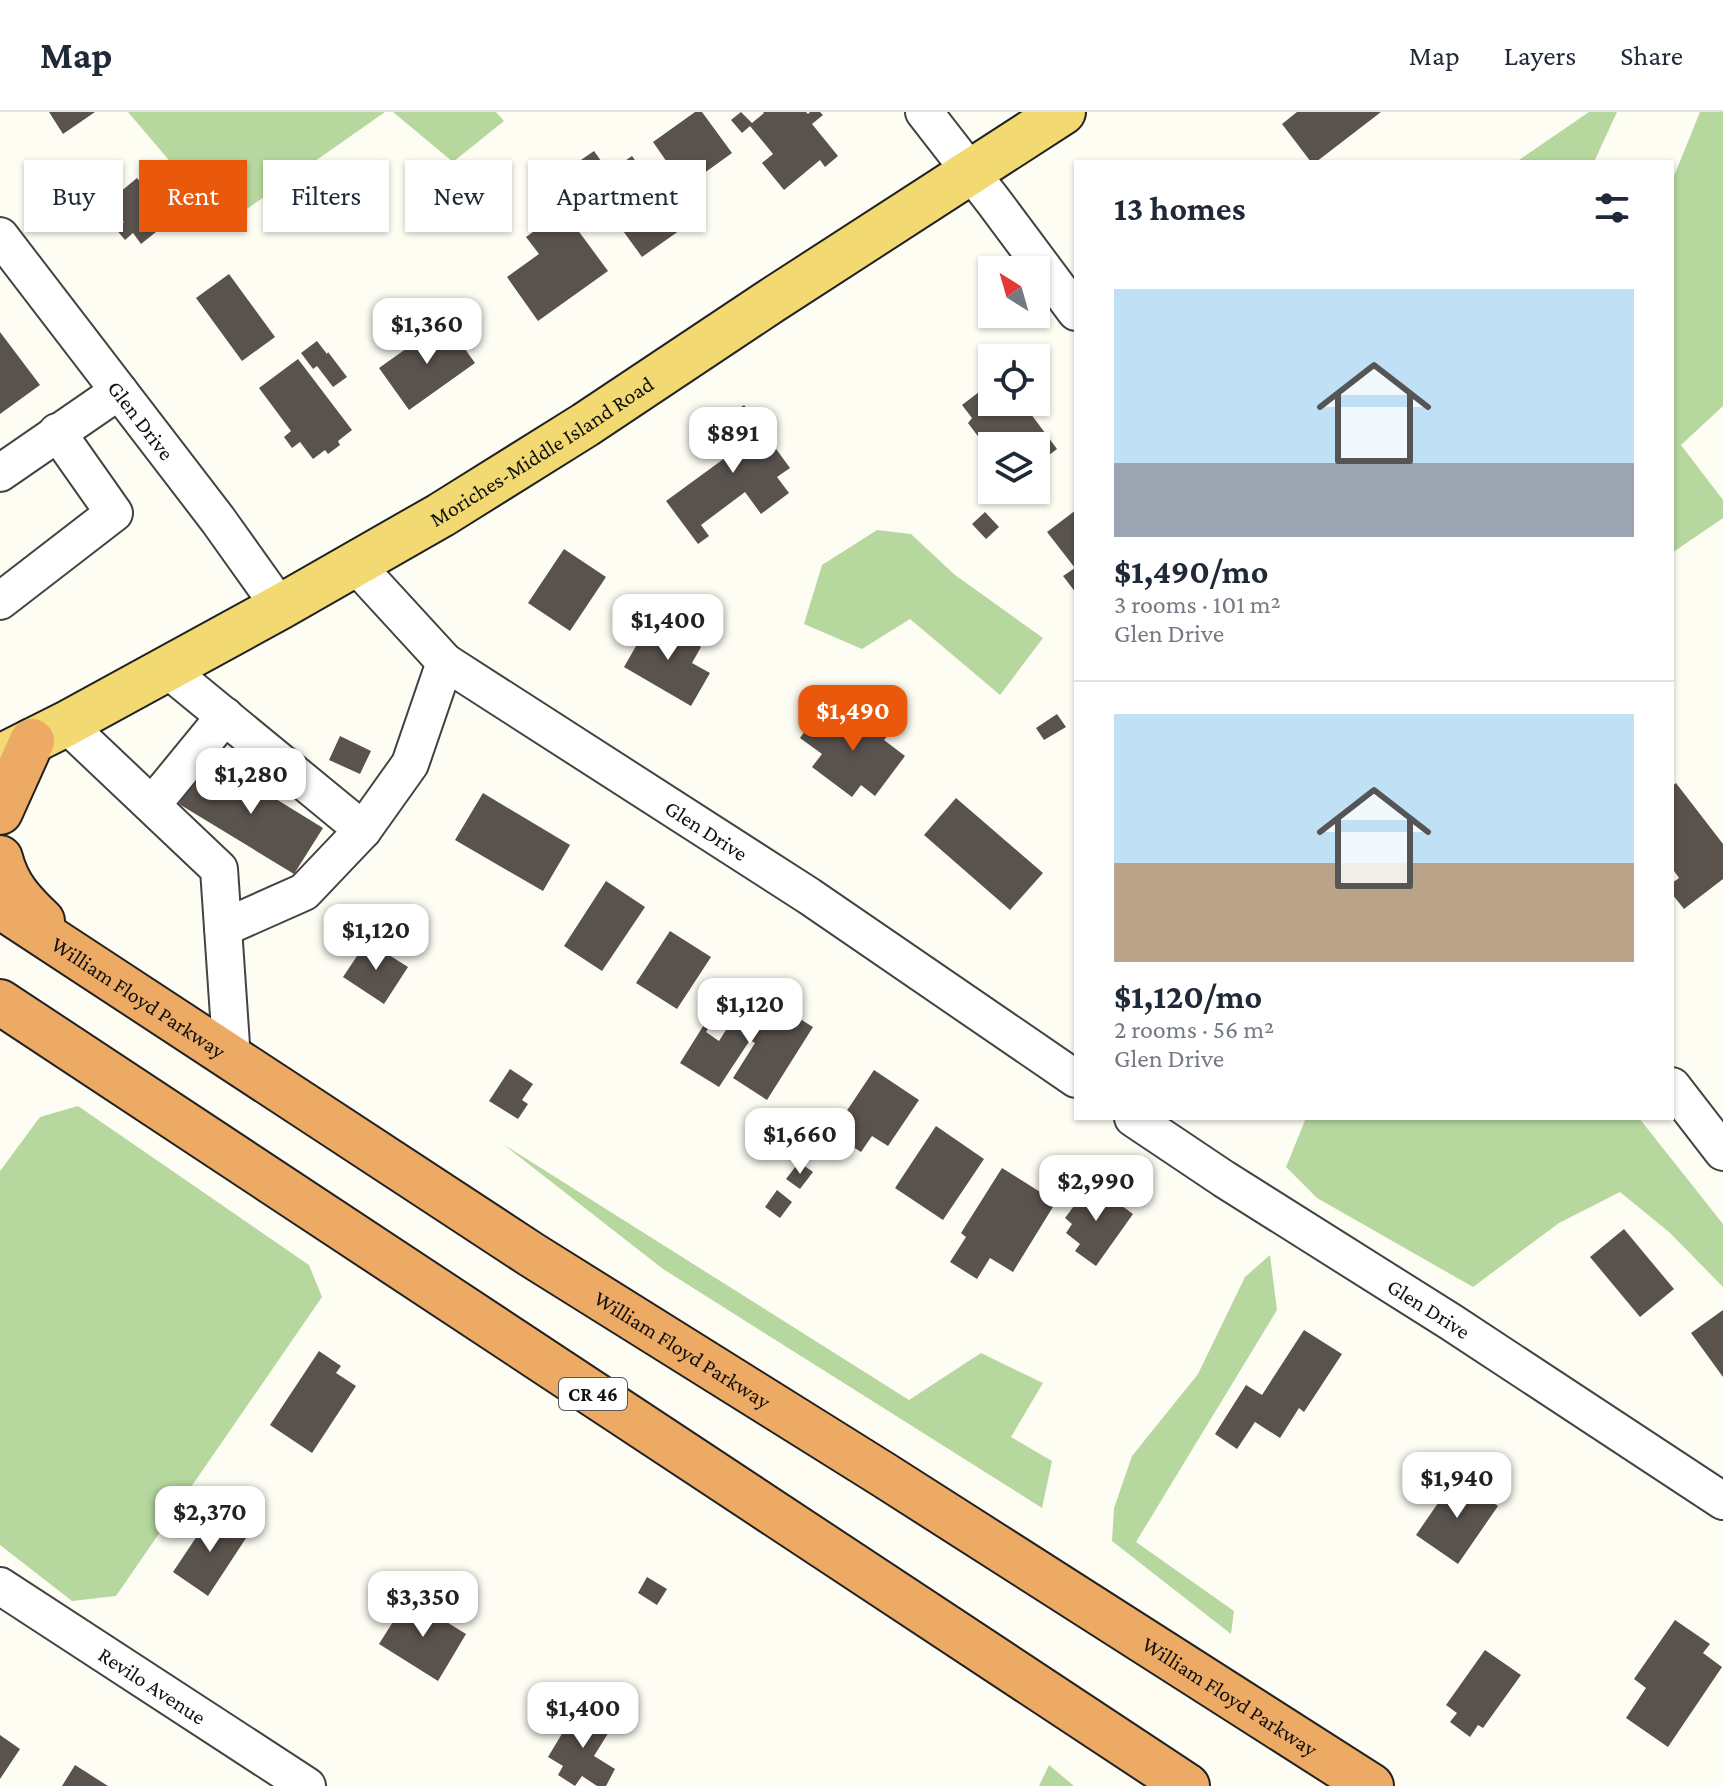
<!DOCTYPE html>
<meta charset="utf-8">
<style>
:root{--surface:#fff;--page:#f2f2f3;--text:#1f2937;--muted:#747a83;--line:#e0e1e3;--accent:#ea580c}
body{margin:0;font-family:"Crimson Pro",serif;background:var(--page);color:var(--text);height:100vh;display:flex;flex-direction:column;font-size:30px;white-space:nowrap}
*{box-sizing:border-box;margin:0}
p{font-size:26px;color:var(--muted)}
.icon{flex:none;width:44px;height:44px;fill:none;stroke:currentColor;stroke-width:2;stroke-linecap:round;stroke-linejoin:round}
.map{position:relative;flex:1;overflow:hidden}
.drawer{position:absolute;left:1074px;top:48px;width:600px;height:960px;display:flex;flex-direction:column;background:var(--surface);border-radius:0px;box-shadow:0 2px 6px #0004}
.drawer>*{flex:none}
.top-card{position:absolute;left:24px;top:48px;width:760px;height:72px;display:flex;gap:16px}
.needle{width:52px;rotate:323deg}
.fabs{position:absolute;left:978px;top:144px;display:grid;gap:16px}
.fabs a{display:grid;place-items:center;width:72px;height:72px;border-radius:0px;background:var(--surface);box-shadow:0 2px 6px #0004;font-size:40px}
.price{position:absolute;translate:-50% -68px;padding:0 18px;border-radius:16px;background:#fff;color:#222;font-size:26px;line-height:52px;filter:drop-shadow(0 2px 4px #0008)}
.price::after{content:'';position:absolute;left:50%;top:48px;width:24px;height:18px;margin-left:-12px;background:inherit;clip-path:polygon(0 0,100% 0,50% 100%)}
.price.on{background:var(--accent);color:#fff}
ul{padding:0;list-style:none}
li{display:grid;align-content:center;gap:16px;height:424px;padding:0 40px}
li+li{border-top:2px solid var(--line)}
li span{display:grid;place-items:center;height:248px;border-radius:0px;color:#555}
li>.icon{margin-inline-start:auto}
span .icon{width:144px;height:144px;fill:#fffc;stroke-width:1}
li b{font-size:34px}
h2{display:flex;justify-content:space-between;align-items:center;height:96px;padding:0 40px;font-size:34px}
.pill{padding:0 28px;border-radius:0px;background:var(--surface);box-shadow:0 2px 6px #0004;font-size:28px;line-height:72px}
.pill.on{background:var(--accent);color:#fff}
header{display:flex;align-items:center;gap:48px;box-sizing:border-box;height:112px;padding:0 40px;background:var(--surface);border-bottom:2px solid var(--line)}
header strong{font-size:38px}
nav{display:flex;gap:44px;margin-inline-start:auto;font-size:28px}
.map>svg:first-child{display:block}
.forest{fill:#b6d89e}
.building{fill:#59524d}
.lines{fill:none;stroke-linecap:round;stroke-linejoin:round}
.minor-casing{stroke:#434343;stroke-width:40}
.major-casing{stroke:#212121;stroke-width:48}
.highway-casing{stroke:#212121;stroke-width:48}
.minor{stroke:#fff;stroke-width:36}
.major{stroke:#f2d971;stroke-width:44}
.highway{stroke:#edaa64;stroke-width:44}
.labels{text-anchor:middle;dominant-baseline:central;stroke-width:8;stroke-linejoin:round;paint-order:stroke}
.shield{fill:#fff;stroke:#585858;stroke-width:2}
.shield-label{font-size:20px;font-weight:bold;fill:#101010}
.street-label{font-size:22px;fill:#101010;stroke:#fff}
</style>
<header>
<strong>Map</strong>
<nav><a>Map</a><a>Layers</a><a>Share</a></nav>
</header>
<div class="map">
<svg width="1723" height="1674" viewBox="0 0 1723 1674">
<rect width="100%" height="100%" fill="#fefdf4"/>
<path class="forest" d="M128,0H385L224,113Z
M393,0H496L504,9L453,50Z
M1589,0H1617L1594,50H1516Z
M1700,0H1723V294L1681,333L1723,388V406L1672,441V69Z
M877,418L911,422L955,463L1043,526L1000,583L910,507L862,537L804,512L822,453Z
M78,994L309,1153L322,1185L116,1484L72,1489L0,1433V1059L40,1005Z
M1306,1006H1639L1723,1112V1175L1669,1120L1620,1080L1559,1111L1473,1175L1317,1086L1286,1055Z
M503,1032L909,1288L981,1241L1043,1271L1011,1325L1052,1349L1042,1396L663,1157Z
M1270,1143L1277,1198L1136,1430L1234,1499L1231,1522L1112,1429L1114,1396L1132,1344L1198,1262L1245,1165Z
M1049,1653L1074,1674H1039Z"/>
<path class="building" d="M49,0H95L63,22Z
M695,0H702L732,41L689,72L683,63L678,66L653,30Z
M741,0L752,11L764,1L763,0H806L808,2L810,0H820L823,3L812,12L838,44L825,55L820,48L784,78L762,51L773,42L750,14L742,21L731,8Z
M1297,0H1381L1316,50H1311L1282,12Z
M594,39L609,60L632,44L683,116L642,145L602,90L605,88L578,50Z
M137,66L171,108L141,132L133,121L125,128L115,116L124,110L108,90Z
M563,98L608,159L538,209L507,165L539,142L526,125Z
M229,162L275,225L242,249L196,186Z
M445,209L475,251L409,298L379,256Z
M0,220L40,273L0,302Z
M317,229L327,242L328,240L347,265L333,275L317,254L313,257L301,241Z
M298,247L352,318L338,329L340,333L328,342L325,338L313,347L300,330L292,336L284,325L291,319L259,276Z
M992,270V290H1022L1057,337L1036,353V334H992V343L968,311L972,306L962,293Z
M744,293L790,356L777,365L789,381L761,402L745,380L701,413L709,424L698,432L666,389L729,343L710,318Z
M1076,398V481L1063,464L1075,456L1047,420Z
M985,400L999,415L986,427L972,412Z
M564,437L606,465L570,519L528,491Z
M652,506L701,535L692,551L710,561L691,594L624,555Z
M820,598L847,618L860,600L889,622L884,628L905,644L875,684L861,673L852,685L812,655L822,642L800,626Z
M1057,602L1066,615L1044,628L1036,616Z
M340,624L371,639L360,662L329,648Z
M208,645L323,716L294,762L179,692Z
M1676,671L1723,732V767L1684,797L1672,782V771L1679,766L1672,756V674Z
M483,681L570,733L543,779L455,728Z
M956,686L1043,761L1010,798L924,723Z
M606,769L645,795L602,859L564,834Z
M670,819L711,845L677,897L636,871Z
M367,829L408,855L384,892L343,865Z
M752,877L813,915L767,988L733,966L755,931L750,928L719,975L680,951L707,908L710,913L706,920L719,929Z
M510,957L533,972L522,988L528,992L518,1007L489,989Z
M874,958L919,988L888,1034L872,1024L861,1040L832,1021Z
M936,1014L984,1047L943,1108L895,1076Z
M799,1050L813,1060L800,1077L786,1067Z
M1002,1056L1056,1090L1013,1160L990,1146L977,1167L950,1150L966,1125L961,1121Z
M1091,1071L1133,1102L1096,1154L1075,1139L1080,1132L1066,1121L1072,1112L1065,1106Z
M777,1078L792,1090L780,1106L765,1095Z
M1624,1117L1674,1177L1640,1205L1590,1145Z
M1723,1198V1265L1691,1221Z
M1304,1218L1342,1242L1304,1300L1299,1296L1280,1326L1255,1310L1237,1337L1215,1322L1246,1273L1262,1283Z
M319,1239L341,1254L336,1261L356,1274L312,1341L270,1313Z
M1456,1365L1498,1394L1458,1452L1416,1423Z
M213,1400L248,1423L208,1484L173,1460Z
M647,1465L667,1477L657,1493L638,1481Z
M408,1486L466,1522L438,1569L379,1532Z
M1675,1508L1710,1532L1703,1541L1722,1555L1668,1635L1626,1606L1646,1576L1634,1567Z
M1485,1538L1521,1563L1483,1616L1478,1613L1470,1625L1450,1610L1457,1601L1446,1593Z
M578,1595L612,1615L594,1644L615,1657L606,1674H597L582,1664L575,1674L558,1663L563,1654L548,1645Z
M0,1623L20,1637L0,1667Z
M75,1653L108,1674H62Z"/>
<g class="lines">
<defs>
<g id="minor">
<path d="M924,0L994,90L1076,200"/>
<path id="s1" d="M0,124L218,408L280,495"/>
<path d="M0,361L119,279"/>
<path id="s2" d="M355,452L445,550L809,784L1076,967"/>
<path d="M0,489L114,401L57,320"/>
<path d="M167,557L363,718"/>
<path d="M66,612L219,757L232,948"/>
<path d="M152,693L225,604"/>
<path d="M223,816L304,780L363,718L410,652L445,550"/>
<path d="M1672,974L1723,1040"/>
<path id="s3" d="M1133,1006L1224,1067L1451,1210L1723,1389"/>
<path id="s4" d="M0,1474L307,1674"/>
</g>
<g id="major">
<path id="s5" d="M0,645L66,612L280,495L441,403L585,313L771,189L1063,0"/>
</g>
<g id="highway">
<path d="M0,700L32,629"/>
<path d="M0,746C7,774 22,790 42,809"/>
<path id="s6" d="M0,794L532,1143L884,1363L1371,1674"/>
<path d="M0,890L1187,1674"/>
</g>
</defs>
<use href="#minor" class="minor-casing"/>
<use href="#major" class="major-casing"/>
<use href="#highway" class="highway-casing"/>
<use href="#minor" class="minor"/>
<use href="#major" class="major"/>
<use href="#highway" class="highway"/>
</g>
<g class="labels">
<rect class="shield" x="559" y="1266" width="68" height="32" rx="6"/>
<g class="shield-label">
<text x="593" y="1282">CR 46</text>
</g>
<g class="street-label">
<text stroke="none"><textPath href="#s1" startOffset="232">Glen Drive</textPath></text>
<text stroke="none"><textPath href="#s5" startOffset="622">Moriches-Middle Island Road</textPath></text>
<text stroke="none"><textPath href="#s2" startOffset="444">Glen Drive</textPath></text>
<text stroke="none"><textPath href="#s6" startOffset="166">William Floyd Parkway</textPath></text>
<text stroke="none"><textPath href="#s3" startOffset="352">Glen Drive</textPath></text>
<text stroke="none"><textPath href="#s6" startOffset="814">William Floyd Parkway</textPath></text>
<text stroke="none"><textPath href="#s4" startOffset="182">Revilo Avenue</textPath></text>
<text stroke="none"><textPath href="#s6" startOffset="1462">William Floyd Parkway</textPath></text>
</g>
</g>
</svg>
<div class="fabs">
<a><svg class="needle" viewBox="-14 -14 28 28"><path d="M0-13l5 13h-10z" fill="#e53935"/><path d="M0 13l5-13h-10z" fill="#747a83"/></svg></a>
<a><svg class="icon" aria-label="locate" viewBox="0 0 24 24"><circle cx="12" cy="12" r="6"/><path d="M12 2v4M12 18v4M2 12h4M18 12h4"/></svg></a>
<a><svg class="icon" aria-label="layers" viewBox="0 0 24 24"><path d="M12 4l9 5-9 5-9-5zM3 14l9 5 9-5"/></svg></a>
</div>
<b class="price" style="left:427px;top:254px">$1,360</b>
<b class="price" style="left:733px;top:363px">$891</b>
<b class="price" style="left:668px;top:550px">$1,400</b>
<b class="price on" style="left:853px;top:641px">$1,490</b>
<b class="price" style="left:251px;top:704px">$1,280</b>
<b class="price" style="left:376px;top:860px">$1,120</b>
<b class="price" style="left:750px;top:934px">$1,120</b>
<b class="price" style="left:800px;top:1064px">$1,660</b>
<b class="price" style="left:1096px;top:1111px">$2,990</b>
<b class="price" style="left:1457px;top:1408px">$1,940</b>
<b class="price" style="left:210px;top:1442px">$2,370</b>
<b class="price" style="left:423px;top:1527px">$3,350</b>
<b class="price" style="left:583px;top:1638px">$1,400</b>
<div class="top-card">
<a class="pill">Buy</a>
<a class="pill on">Rent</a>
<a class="pill">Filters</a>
<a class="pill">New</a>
<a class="pill">Apartment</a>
</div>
<section class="drawer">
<h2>13 homes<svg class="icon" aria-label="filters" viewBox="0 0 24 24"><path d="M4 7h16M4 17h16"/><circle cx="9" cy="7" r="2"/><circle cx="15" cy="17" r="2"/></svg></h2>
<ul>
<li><span style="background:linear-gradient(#bfe0f5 70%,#9aa5b1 0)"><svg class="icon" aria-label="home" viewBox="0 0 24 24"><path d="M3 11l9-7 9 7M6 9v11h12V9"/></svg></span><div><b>$1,490/mo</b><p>3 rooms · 101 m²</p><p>Glen Drive</p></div></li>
<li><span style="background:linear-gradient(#bfe0f5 60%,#b9a48a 0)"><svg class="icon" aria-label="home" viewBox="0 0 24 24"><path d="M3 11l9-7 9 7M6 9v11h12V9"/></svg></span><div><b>$1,120/mo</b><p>2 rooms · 56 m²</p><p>Glen Drive</p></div></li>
</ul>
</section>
</div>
